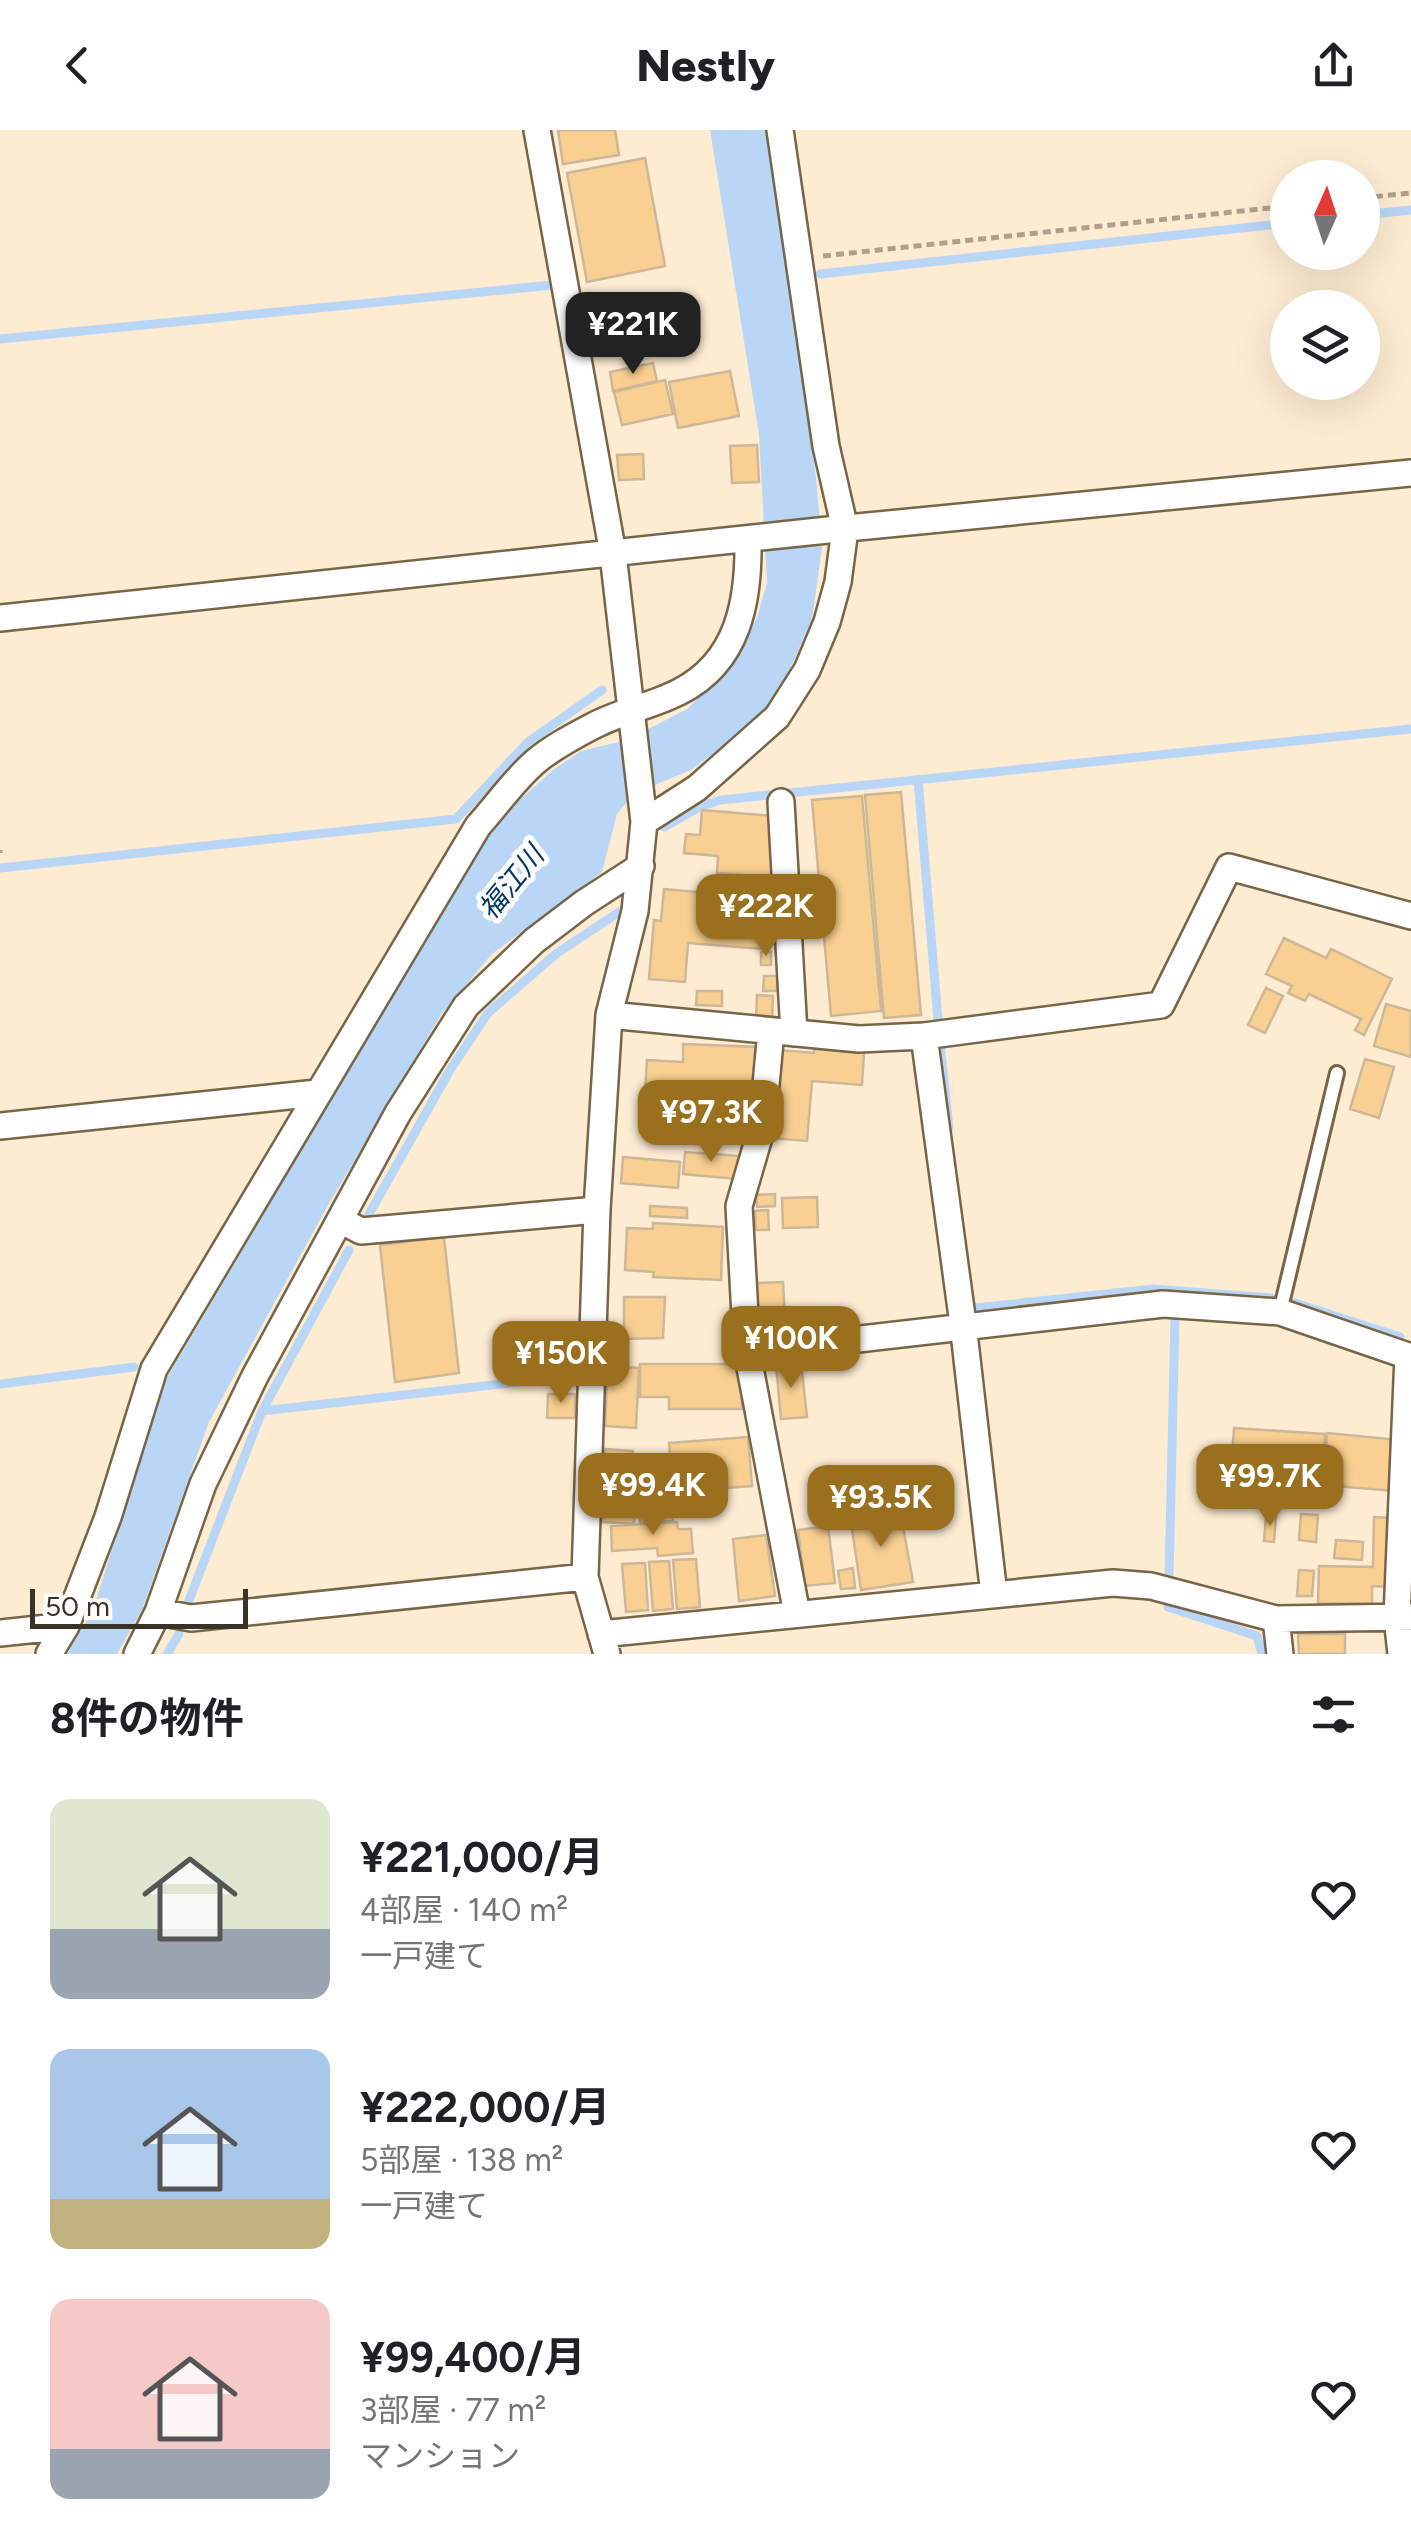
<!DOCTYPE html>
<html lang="ja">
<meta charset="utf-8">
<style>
:root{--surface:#fff;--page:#f6f6f6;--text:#202124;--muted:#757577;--accent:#9a701e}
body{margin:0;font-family:Figtree,"Noto Sans JP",sans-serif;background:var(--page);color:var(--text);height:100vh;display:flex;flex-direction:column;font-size:38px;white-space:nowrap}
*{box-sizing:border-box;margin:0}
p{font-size:32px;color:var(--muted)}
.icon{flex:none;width:55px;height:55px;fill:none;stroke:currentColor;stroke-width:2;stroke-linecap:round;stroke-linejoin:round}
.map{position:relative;height:1524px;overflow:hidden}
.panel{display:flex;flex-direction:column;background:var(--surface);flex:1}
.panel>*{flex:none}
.needle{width:65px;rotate:3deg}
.buttons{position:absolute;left:1270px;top:30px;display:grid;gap:20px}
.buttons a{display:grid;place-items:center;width:110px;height:110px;border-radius:50%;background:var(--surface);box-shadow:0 10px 40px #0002;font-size:50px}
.scale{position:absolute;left:30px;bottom:25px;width:218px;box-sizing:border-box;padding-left:10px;border:5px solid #3a3225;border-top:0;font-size:28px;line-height:35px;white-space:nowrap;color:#3a3225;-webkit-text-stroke:8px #fff;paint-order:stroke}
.price{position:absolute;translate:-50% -85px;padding:0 22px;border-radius:20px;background:var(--accent);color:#fff;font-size:32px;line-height:65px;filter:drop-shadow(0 2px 5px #0008)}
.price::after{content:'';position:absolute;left:50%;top:60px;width:30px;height:22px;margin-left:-15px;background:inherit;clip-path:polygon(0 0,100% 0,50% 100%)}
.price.current{background:#222;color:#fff}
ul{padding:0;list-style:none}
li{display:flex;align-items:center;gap:30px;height:250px;padding:0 50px}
li span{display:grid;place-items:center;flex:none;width:280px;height:200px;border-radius:20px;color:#555}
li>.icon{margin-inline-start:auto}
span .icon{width:120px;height:120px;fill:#fffc;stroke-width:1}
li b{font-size:42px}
h2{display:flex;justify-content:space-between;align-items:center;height:120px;padding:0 50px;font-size:42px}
header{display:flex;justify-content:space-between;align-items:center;height:130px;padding:0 50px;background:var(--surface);font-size:45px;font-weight:800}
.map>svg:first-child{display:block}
.water{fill:#b9d6f7}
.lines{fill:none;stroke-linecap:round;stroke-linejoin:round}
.stream{stroke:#b9d6f7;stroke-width:9}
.building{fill:#f9d091;stroke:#ccb798;stroke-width:2.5}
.lane-casing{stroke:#786548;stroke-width:18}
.street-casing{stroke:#786548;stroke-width:30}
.path{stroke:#aea08c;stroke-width:5;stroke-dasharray:8 5;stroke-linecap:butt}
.lane{stroke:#fff;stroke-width:12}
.street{stroke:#fff;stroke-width:25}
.labels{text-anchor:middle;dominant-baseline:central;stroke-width:10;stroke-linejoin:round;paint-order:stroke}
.water-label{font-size:28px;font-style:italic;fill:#013666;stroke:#fff}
</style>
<header><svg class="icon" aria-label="back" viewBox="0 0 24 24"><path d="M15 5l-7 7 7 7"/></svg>Nestly<svg class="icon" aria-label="share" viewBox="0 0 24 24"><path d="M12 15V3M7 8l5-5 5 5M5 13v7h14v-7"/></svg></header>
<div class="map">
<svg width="1411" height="1524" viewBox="0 0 1411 1524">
<rect width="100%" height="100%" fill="#fdecd2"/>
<path class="water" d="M710,0H767L816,347L822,418L812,489L786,548L758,590L691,640L633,664L617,684L602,742L492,824L442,883L327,1077L209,1292L142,1480L117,1524H67L93,1480L164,1253L497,690L553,640L581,621L627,610L687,579L735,531L757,488L767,453L759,304Z"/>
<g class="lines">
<path class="stream" d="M1362,85L1411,80
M820,144L1288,93
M0,209L553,155
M918,649L938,890
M664,697L701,676L721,670L1411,599
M0,738L456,689L527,613L602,560
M940,913L949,998
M364,1093L450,940L488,883L557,823L622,780
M966,1168L975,1178L1153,1159L1272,1168
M1295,1173L1400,1207
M0,1254L134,1237
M262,1281L573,1246
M1169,1449L1175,1185
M1168,1471V1477L1257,1506L1262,1524
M186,1478L262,1281L349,1120
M167,1524L179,1504"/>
</g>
<path class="building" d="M558,0H615L619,25L563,34Z
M645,28L665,136L587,152L567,43Z
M653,233L657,251L613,261L610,242Z
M730,241L739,286L678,298L669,252Z
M665,250L673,284L622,295L614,262Z
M757,315L759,352L732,353L730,316Z
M643,324L644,349L619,350L617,325Z
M901,662L921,885L884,888L865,665Z
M862,666L881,881L831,886L812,670Z
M702,680L774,686L778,748L717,743L718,726L684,723L686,704L700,705Z
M664,759L763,768V774L769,775L765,819L688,813L685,852L649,849L654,790L661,791Z
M1284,808L1326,828L1331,819L1392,849L1364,905L1355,900L1361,889L1309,864L1305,871L1288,863L1292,856L1266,844Z
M761,822H771V835H761Z
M764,846H777V861H763Z
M1266,858L1283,866L1265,903L1248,895Z
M697,861H722V876L696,875Z
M757,865L773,866L772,890L756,889Z
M1386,874L1411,881V927L1374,916Z
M683,914L761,917L759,967L645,961L647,930L683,932Z
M814,919L864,923L862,955L812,951L807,1011L771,1008L778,920L814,923Z
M1365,929L1394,937L1379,988L1350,979Z
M685,1022L739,1026L737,1049L683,1044Z
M623,1027L680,1032L678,1058L621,1053Z
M775,1064V1076L757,1077L756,1065Z
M817,1067L818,1097L783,1098L782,1068Z
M650,1076L687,1078V1088L650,1086Z
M768,1080L769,1100H756L755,1081Z
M653,1093L723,1097L721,1150L653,1147L654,1142L625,1140L627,1098L653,1099Z
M444,1107L459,1243L395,1252L380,1115Z
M783,1152L786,1208L757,1209L755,1153Z
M624,1167H665L663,1208L624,1209Z
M801,1232L807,1287L781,1289L776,1235Z
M640,1234H742V1279H669V1267H640Z
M608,1236L639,1238L636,1298L605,1296Z
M548,1264H575V1288H547Z
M1234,1298L1325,1304L1320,1370L1302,1369L1303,1355L1230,1350Z
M1327,1303L1400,1310L1395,1361L1323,1355Z
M748,1307L752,1356L673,1362L669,1313Z
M605,1319L633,1321L630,1375L603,1373Z
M668,1324L673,1391L640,1393L635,1327Z
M603,1374L635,1375L634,1394L602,1392Z
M900,1380L913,1452L861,1460L850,1386Z
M1301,1384L1318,1385L1316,1412L1299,1410Z
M1266,1386L1276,1387L1274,1412L1264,1411Z
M1374,1387L1394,1388L1392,1457L1372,1456V1474L1318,1473L1319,1436L1373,1437Z
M677,1392L678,1399H691L693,1423L658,1426L657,1418L612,1421L611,1396Z
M828,1396L835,1453L805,1456L798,1400Z
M766,1405L775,1466L739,1471L733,1409Z
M1336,1410L1363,1412L1362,1430L1334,1428Z
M696,1429L700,1477L677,1479L673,1430Z
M669,1431L673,1479L653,1481L649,1432Z
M645,1433L648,1480L626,1482L622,1434Z
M853,1438L855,1458L841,1459L838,1441Z
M1299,1440L1314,1441L1312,1466H1297Z
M1298,1504H1345V1524H1299Z"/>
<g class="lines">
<defs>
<path id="lane" d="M1280,1182L1337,943"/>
<path id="street" d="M537,0L613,424L644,692L635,781L609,885L597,1080L585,1447L607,1524
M0,488L837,399L1411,343
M781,672L794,903
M644,692L697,658L777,587L807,540L827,492L838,452L845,399L826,316L780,0
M609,885L859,909L924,906L1161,875L1229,737L1411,786
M771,901L762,997L739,1076L747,1222L797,1484
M924,906L963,1194L994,1465
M0,996L317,963
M342,1091L361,1101L597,1080
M747,1222L1163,1174L1280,1182L1411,1227
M158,1482L191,1488L585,1447
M1276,1489L1411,1487
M0,1503L66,1496
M601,1504L1113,1453L1151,1456L1276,1489L1280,1524
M49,1524L66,1496L108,1387L154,1239L478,696C497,675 514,650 535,632C551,618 574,606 593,596C621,581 652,576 679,562C739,532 749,470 748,410
M137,1524L158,1482L203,1354L255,1246L398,983L466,876L534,811L584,773L641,736
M1401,1524L1397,1487L1408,1226"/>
</defs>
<use href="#lane" class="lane-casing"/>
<use href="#street" class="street-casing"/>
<path class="path" d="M1362,68L1411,63
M823,126L1288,76
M0,720V723"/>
<use href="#lane" class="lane"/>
<use href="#street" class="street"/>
</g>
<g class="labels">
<g class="water-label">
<text transform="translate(511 752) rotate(-51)">福江川</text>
</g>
</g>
</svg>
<div class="buttons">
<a><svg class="needle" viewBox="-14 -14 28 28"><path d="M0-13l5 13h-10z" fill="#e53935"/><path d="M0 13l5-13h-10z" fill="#757577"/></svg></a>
<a><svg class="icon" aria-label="layers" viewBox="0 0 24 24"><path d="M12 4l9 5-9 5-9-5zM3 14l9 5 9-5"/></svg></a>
</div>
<div class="scale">50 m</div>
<b class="price current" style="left:633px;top:247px">¥221K</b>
<b class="price" style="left:766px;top:829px">¥222K</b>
<b class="price" style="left:711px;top:1035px">¥97.3K</b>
<b class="price" style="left:791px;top:1261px">¥100K</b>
<b class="price" style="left:561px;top:1276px">¥150K</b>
<b class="price" style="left:1270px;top:1399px">¥99.7K</b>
<b class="price" style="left:653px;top:1408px">¥99.4K</b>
<b class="price" style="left:881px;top:1420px">¥93.5K</b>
</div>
<section class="panel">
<h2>8件の物件<svg class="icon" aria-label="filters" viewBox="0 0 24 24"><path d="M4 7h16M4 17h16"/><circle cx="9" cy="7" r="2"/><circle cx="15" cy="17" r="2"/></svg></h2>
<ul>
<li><span style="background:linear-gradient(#dfe7d0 65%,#9aa5b1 0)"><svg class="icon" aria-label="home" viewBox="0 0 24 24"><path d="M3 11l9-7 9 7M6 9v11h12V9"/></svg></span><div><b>¥221,000/月</b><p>4部屋 · 140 m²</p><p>一戸建て</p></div><svg class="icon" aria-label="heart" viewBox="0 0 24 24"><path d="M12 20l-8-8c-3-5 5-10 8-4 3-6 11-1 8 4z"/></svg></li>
<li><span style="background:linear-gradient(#a9c7e8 75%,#c2b280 0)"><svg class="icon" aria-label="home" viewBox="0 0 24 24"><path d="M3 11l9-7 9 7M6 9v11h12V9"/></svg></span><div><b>¥222,000/月</b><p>5部屋 · 138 m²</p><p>一戸建て</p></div><svg class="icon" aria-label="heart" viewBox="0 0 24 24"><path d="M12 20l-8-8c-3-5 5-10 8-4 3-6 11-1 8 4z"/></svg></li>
<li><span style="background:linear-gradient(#f6c9c9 75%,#9aa5b1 0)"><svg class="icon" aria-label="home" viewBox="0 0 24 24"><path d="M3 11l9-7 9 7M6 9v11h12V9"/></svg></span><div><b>¥99,400/月</b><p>3部屋 · 77 m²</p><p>マンション</p></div><svg class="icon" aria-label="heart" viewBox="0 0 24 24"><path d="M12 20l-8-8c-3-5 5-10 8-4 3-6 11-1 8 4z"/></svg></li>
</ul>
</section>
